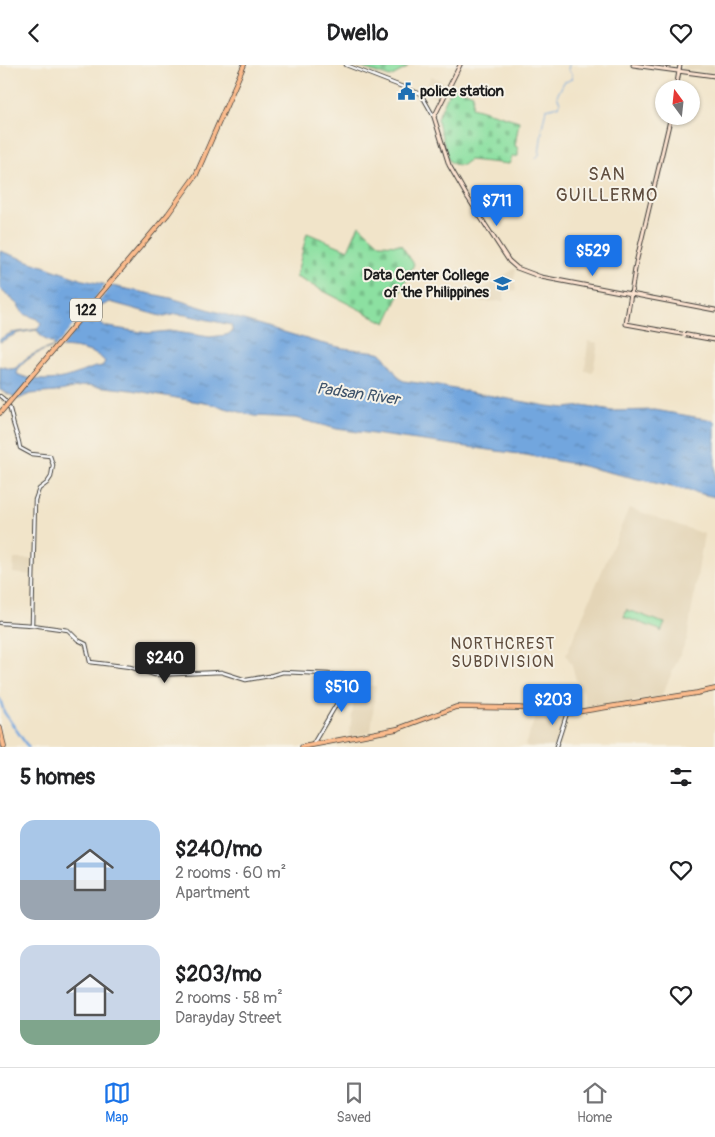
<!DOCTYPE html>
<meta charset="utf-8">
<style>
:root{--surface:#fff;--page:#f2f2f2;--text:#202124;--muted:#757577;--line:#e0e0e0;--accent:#1a73e8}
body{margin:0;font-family:Pangolin,sans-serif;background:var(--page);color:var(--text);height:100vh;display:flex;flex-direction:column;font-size:19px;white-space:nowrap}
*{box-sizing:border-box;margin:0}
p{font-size:16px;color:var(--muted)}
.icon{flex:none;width:28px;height:28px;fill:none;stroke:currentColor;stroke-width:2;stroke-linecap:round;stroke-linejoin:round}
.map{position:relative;height:682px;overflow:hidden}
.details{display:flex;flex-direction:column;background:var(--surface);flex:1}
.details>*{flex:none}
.needle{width:32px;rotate:345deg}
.fabs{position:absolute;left:655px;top:15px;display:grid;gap:10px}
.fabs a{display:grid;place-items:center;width:45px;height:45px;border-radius:50%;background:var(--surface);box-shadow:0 1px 4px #0004;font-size:25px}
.price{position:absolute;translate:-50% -42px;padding:0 11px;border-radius:5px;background:var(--accent);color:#fff;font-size:16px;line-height:32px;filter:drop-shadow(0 1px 2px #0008)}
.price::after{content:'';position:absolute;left:50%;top:30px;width:15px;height:11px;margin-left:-8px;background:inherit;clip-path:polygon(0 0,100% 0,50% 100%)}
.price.selected{background:#222;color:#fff}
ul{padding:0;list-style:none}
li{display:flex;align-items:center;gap:15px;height:125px;padding:0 20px}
li span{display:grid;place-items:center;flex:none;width:140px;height:100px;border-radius:15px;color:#555}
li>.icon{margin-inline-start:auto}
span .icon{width:60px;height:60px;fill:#fffc;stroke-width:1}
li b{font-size:21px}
h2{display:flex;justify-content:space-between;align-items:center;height:60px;padding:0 20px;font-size:21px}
header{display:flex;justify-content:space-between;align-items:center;height:65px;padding:0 20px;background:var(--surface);font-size:22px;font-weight:700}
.tab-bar{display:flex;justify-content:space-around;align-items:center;height:70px;border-top:1px solid var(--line);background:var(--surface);font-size:14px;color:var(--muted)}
.tab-bar a{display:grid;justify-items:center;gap:2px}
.tab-bar .selected{color:var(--accent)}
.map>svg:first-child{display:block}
.built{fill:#e4d5b7}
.cemetery{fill:url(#cemetery-stones);stroke:#547e5e}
.park{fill:url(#park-tufts);stroke:#547e5e}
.water{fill:url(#water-ripples);stroke:#47617d;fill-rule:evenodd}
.pier{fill:#f1e4c9}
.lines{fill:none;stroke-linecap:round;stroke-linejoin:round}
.stream{stroke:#72a6de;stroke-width:1}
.canal{stroke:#72a6de;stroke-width:2.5}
.tertiary-casing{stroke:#3c3a36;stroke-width:4.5}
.secondary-casing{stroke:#3c3a36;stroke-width:5}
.primary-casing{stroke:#3c3a36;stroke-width:5.5}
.tertiary{stroke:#fff;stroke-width:2.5}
.secondary{stroke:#fde4d1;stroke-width:3}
.primary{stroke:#fbbb8c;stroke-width:4}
.primary-bridge-casing{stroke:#3c3a36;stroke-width:5.5;stroke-linecap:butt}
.primary-bridge{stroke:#fbbb8c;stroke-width:4}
.labels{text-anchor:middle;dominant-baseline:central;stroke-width:4;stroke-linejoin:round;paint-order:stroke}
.shield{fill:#f7f3e8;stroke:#5e5c59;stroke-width:1}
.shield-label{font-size:14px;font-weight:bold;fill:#1c1c1c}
.poi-label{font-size:15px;font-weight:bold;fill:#1c1c1c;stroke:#f7f3e8;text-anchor:start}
.water-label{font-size:16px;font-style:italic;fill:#3e536a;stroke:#f7f3e8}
.neighbourhood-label{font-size:16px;letter-spacing:1px;fill:#5e4c3d;stroke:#f7f3e8}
.quarter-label{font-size:18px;letter-spacing:1px;fill:#5e4c3d;stroke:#f7f3e8}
</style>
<header><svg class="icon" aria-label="back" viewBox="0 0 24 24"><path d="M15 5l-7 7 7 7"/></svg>Dwello<svg class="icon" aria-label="heart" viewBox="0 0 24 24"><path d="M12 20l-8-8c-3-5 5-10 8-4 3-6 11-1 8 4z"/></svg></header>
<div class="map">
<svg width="715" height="682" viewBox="0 0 715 682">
<defs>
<pattern id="cemetery-stones" width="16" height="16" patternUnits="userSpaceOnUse" patternTransform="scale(1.25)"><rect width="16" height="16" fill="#8ce0a1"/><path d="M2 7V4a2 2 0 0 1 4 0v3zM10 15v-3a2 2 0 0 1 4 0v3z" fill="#78c08a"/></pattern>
<pattern id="park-tufts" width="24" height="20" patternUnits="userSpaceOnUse" patternTransform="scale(1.25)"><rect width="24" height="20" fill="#8ce0a1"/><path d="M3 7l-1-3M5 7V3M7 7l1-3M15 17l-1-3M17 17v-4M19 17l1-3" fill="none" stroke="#78c08a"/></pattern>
<pattern id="water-ripples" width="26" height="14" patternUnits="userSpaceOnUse" patternTransform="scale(1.25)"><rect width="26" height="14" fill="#72a6de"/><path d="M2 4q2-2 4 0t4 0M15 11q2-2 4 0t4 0" fill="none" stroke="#5d86b3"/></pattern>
</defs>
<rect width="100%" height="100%" fill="#f7f3e8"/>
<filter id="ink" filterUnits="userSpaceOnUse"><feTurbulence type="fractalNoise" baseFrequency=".02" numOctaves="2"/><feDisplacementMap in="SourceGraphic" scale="10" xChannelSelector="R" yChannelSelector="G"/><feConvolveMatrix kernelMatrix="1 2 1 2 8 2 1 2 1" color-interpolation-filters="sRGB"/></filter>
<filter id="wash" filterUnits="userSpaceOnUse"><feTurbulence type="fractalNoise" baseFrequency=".0096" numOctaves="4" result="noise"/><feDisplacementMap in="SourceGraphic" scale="20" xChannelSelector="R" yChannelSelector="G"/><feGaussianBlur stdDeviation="1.12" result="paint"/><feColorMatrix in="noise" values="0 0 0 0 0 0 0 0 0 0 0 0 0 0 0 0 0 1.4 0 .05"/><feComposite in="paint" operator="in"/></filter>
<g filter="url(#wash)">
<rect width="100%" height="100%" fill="#f1e4c9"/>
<path class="built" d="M682,0H715V8L682,4Z
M431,11L448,19L442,34L424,28Z
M514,204H516L514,213L516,225L504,227V236L481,237L482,225Z
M588,276L598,278L593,307L585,306Z
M629,443L704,469L687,574L661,632L586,645L583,626L576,615L572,600L566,590Z
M14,494H34V510L13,508Z
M367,620L376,621L371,667L349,673L355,625L366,626Z
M537,648L564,652L554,682H529L525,680Z"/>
<path class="cemetery" d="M353,0H407V3L390,12Z
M452,21L473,29L472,42L519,56L515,81L518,83V91L512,92L509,99L469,95L463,100H456L449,96L437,54Z
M359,160L380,179L401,180L414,199L386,258L296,212L307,168L348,185Z"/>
<path class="park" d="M627,544L628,546C641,548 654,556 665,558L661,567L660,565L624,552Z"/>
<path class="water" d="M0,186L83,215L171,233L320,278L343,283L378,287L381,288L400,314L404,316L438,321L547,341L565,343L582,341L612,346L655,345L712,355L715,357V432L574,399L526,390L337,364L295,353L255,351L210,339L132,325L86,320L56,327L30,329L19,334L0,325V301L11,304L16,303C26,291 37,287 52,282L54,279L41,272L37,265L18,268L0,277V274L11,268L38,264L41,259L37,254L23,249L18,240L0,224ZM110,237L164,252L176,249L186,250L231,260L233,267L226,270L210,272L169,266L148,268L108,262C102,261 96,256 94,249L97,243ZM54,282C69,282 96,284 105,297L102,301C93,302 87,305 79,308C58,316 37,318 17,309C19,296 42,285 54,282Z"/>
<path class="pier" d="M108,217L114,218L59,285L54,284Z"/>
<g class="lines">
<path class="stream" d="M542,63L546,44L559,41L560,37L557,31L564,17L568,16L572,13V9L568,5L569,0
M536,93L539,90L542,66"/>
<path class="canal" d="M0,634L4,647L28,682"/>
</g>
</g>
<g filter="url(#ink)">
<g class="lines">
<defs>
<path id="tertiary" d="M346,0L421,29L434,52
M0,331C13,340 10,351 15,364C17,371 19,375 20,383L31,389L50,391L53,400L51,412L47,418L39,424L35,435L32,560
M0,558L32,560L68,565L78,575L86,579L90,597L130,602L155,610L221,607L246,615L269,611L283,607L349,610L336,640L313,679
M556,682L567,648"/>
<path id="secondary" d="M460,0L434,52L449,100L468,133L509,196L517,203L541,212L715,245
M633,0L715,11
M676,24L680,0
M671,51L636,198L626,259L715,275"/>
<path id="primary" d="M168,149L196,110L244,0
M0,348L6,341
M0,663L4,682
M302,682L397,664L456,642L519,643L570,648L697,628L715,624"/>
</defs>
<use href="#tertiary" class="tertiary-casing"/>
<use href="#secondary" class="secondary-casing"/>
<use href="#primary" class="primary-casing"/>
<use href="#tertiary" class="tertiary"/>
<use href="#secondary" class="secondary"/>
<use href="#primary" class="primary"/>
<defs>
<path id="primary-bridge" d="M6,341L168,149"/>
</defs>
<use href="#primary-bridge" class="primary-bridge-casing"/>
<use href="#primary-bridge" class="primary-bridge"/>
</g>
</g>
<defs>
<symbol id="civic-bare" viewBox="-9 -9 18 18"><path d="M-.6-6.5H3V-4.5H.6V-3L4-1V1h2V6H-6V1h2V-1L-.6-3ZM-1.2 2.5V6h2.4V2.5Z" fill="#1f6fb2" stroke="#f7f3e8" stroke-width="2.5" paint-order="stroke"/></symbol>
<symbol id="university-bare" viewBox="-9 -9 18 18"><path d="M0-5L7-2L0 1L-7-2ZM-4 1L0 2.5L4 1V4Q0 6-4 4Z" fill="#1f6fb2" stroke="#f7f3e8" stroke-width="2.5" paint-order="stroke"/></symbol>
</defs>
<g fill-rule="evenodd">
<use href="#civic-bare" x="394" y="14" width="25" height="25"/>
<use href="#university-bare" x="490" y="206" width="25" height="25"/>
</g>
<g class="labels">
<rect class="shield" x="70" y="233.5" width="32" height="23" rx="4"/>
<g class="shield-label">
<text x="86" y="245">122</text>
</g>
<g class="poi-label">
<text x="420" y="26">police station</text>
<text x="489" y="210" text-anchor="end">Data Center College<tspan x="489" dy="17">of the Philippines</tspan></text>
</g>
<g class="water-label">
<text transform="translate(358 329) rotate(8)">Padsan River</text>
</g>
<g class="neighbourhood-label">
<text x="503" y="579">NORTHCREST<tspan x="503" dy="18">SUBDIVISION</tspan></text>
</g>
<g class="quarter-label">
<text x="607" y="109">SAN<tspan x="607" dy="21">GUILLERMO</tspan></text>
</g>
</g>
</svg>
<div class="fabs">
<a><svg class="needle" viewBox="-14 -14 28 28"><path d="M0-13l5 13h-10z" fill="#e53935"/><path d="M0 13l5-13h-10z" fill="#757577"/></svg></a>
</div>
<b class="price" style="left:497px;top:162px">$711</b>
<b class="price" style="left:593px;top:212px">$529</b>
<b class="price selected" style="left:165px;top:619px">$240</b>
<b class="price" style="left:342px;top:648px">$510</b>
<b class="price" style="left:553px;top:661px">$203</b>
</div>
<section class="details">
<h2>5 homes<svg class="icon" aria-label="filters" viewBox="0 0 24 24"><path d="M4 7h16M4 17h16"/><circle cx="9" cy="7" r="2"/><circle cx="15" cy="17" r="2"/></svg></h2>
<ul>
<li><span style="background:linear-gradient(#a9c7e8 60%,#9aa5b1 0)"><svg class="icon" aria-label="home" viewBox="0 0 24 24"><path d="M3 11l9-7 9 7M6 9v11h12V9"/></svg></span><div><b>$240/mo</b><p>2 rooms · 60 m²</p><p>Apartment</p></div><svg class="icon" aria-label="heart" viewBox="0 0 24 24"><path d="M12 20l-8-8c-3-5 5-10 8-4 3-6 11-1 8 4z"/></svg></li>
<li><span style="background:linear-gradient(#c9d6e8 75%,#7fa58c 0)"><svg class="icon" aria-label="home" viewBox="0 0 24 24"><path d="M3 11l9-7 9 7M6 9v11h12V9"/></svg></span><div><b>$203/mo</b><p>2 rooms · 58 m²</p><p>Darayday Street</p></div><svg class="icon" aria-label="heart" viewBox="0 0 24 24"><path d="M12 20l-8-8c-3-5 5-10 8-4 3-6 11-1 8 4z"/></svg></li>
</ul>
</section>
<nav class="tab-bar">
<a class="selected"><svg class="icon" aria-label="map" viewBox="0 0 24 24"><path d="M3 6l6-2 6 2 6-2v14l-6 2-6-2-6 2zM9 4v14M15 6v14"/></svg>Map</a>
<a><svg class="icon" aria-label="saved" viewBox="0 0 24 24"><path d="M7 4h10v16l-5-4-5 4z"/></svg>Saved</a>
<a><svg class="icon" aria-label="home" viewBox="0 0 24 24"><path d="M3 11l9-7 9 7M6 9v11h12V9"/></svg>Home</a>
</nav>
